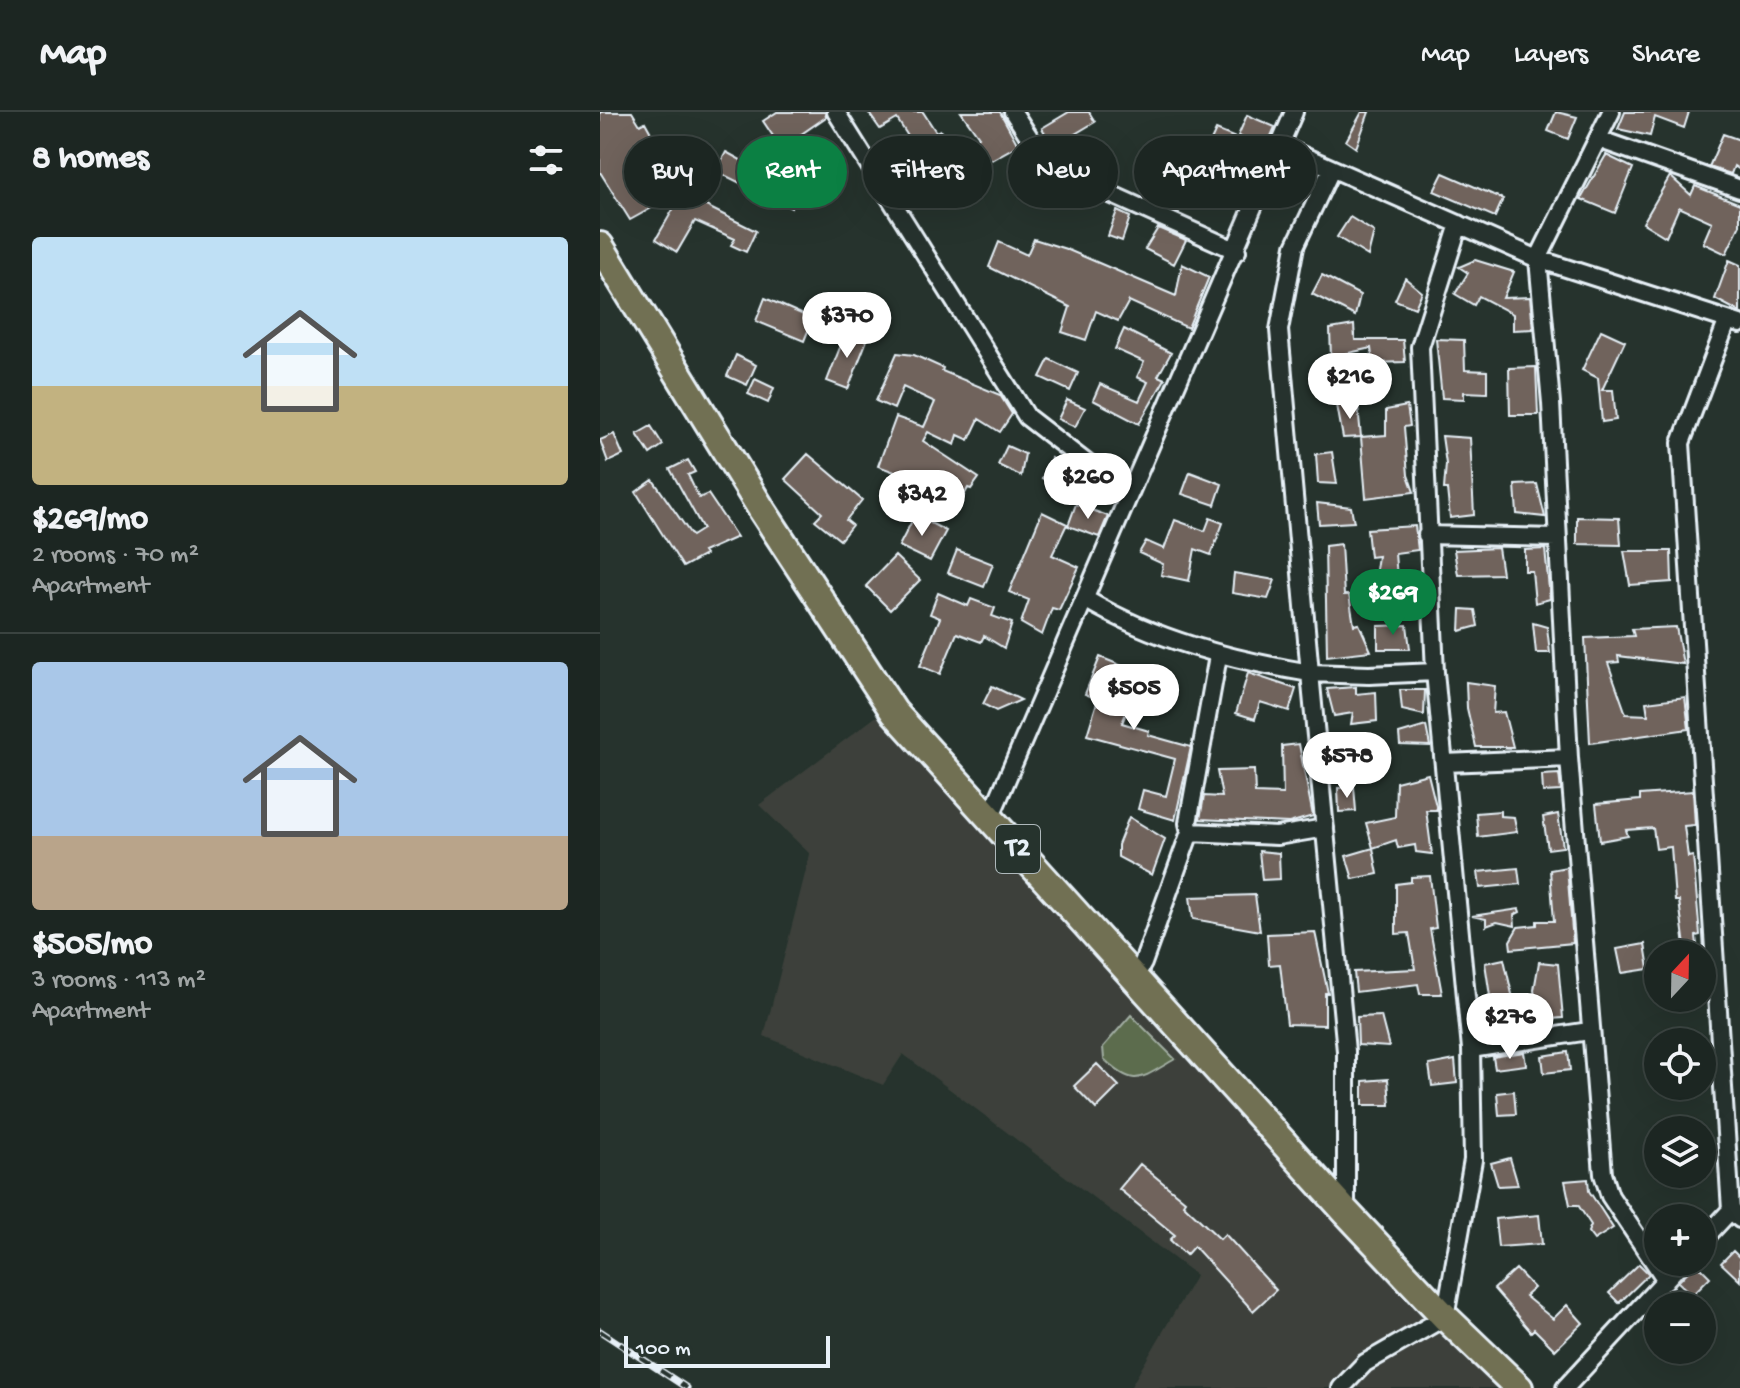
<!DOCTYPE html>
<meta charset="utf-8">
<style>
:root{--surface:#1c2622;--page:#29322f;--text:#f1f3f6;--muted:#a0a5a5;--line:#3a4340;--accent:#0b8043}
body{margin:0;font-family:"Gochi Hand",sans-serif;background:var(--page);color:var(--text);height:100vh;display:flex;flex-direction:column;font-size:30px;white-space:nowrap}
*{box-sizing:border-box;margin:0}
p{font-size:26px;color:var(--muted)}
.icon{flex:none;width:44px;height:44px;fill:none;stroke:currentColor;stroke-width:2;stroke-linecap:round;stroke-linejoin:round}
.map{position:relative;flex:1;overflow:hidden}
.drawer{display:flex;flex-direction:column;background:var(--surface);width:600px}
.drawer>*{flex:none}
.guide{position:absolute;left:24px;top:24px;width:760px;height:72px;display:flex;gap:16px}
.needle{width:52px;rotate:22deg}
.buttons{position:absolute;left:1044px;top:828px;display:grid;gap:16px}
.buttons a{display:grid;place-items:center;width:72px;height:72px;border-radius:50%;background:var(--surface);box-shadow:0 8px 32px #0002,0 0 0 2px var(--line);font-size:40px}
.scale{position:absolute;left:24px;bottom:20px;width:206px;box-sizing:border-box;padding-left:8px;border:4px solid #e8f1f8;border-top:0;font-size:22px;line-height:28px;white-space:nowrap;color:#e8f1f8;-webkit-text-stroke:6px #26332d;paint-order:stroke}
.price{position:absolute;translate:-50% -68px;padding:0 18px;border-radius:28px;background:#fff;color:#222;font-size:26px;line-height:52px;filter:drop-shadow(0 2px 4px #0008)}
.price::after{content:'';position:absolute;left:50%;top:48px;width:24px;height:18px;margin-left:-12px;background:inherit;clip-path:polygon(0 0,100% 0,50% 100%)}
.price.active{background:var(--accent);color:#fff}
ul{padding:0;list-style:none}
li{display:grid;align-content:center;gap:16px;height:424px;padding:0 32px}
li+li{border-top:2px solid var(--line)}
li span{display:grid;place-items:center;height:248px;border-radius:8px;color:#555}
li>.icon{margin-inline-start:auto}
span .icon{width:144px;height:144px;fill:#fffc;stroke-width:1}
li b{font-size:34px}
h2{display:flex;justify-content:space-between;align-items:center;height:96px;padding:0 32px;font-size:34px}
.tag{padding:0 28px;border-radius:36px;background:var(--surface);box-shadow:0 8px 32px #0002,0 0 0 2px var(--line);font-size:28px;line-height:72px}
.tag.active{background:var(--accent);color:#fff}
header{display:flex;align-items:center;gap:48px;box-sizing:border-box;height:112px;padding:0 40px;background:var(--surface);border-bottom:2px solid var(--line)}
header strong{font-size:38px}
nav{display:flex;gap:44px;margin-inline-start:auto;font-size:28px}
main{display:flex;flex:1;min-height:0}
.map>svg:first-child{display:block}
.built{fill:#3c413b}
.green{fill:#5c6c4e;stroke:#a2aea3;stroke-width:2}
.building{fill:#6f635b;stroke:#e8f1f8;stroke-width:2}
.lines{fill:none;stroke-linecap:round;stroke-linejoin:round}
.minor-casing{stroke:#e8f1f8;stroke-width:22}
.trunk-casing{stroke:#e8f1f8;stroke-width:32}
.minor{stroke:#26332d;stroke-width:16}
.trunk{stroke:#716f52;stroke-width:26}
.rail-casing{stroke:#e8f1f8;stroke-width:7}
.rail{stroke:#26332d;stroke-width:4;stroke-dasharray:12;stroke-linecap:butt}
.labels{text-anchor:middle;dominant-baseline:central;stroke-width:7;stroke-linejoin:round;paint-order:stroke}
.shield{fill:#26332d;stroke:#aeb8bb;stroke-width:2}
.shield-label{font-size:28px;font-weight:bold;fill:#e8f1f8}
</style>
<header>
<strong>Map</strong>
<nav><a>Map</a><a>Layers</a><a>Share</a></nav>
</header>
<main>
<section class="drawer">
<h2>8 homes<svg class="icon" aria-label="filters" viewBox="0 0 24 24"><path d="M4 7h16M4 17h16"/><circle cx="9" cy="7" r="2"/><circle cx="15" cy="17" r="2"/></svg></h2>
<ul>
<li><span style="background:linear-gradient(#bfe0f5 60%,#c2b280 0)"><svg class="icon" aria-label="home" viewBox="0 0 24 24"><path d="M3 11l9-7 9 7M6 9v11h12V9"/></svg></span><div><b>$269/mo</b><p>2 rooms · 70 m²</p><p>Apartment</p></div></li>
<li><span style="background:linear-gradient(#a9c7e8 70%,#b9a48a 0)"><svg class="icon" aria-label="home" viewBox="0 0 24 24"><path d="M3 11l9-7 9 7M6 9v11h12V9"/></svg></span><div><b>$505/mo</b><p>3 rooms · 113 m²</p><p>Apartment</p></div></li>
</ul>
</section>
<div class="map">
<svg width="1140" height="1276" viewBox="0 0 1140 1276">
<rect width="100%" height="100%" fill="#26332d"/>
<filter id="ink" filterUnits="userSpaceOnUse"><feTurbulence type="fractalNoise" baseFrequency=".0125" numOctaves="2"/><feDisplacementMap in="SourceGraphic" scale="16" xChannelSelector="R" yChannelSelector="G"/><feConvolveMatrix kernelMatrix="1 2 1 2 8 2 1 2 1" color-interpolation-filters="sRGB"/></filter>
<g filter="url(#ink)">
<path class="built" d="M278,603L735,1110L899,1276H530L596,1163L303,942L283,973L164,924L210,742L159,693Z"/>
<path class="green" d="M531,903L575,947C540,967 535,977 504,947L503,935Z"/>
<path class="building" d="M0,0H32L40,13L45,10L66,48L58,53L75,83L30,108L0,60Z
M177,0H225L226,5L181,36L163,9Z
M268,0H323L336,20L340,18L353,41L379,25L361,0H400L418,33L384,52L383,48L319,88L296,42L313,32L297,7L280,17Z
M469,0H489L495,10L453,35L442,16Z
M762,0H769L756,36L746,29Z
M956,0L977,5L968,27L948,19Z
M1025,0H1089L1084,16L1055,5L1050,24L1018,17Z
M647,3L675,15L666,36L638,24Z
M616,18L643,29L623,72L596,61Z
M1123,22L1140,28V58L1134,54L1131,62L1109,55Z
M126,40L168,63L171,58L202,71L191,96L116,59Z
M1006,43L1033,56L1015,101L981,87Z
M843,61L903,87L895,105L834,79Z
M1070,64L1091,83L1095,74L1140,92V113L1126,142L1103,131L1112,110L1079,95L1066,125L1043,111Z
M82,82L156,119L146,140L131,133L135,127L95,109L77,140L56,127Z
M517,99L530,105L522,129L508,124Z
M750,105L774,120L768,144L737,125Z
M558,116L586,128L574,152L545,137Z
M434,127L466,137L576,184L582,152L609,165L588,216L529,189L518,209L496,199L486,228L462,220L470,195L389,155L399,130L427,143Z
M875,148L914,160L903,186L930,185L933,217L913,218V202L879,184L874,193L855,182L868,161L859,155Z
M1129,148L1140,153V200L1115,187Z
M722,163L760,183L755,204L712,182Z
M805,166L822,180L815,196L795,188Z
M165,186L213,207L204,229L156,209Z
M754,213L755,228H803L805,250L773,251L771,236L731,245L730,217Z
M524,217L571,241L558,264L565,267L539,312L493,288L500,272L539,289L548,270L537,265L544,250L515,237Z
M1001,218L1025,229L1002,278H1013L1016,308L1002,310L998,266L982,258Z
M246,220L267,228L248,277L227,269Z
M836,227L864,228L865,258L887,259V281L864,280V287L842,286Z
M297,241L314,243L343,256L342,259L400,283L412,302L400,320L379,307L369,328L358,323L355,333L328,320L323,329L379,366L371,377L368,376L360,391L313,361L311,366L278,354L296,305L324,315L335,290L303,275L294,297L276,289Z
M136,243L156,253L147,273L127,264Z
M449,247L478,261L470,279L440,265Z
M936,255L938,303H910L909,256Z
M155,267L174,276L168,291L148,282Z
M467,288L485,296L475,315L458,307Z
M737,293L758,294L761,325L743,326Z
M807,294L810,314L804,315L808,363L814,380L766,386L761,325L786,323V298Z
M51,314L63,333L50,342L37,322Z
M14,322L23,343L8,350L0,328Z
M842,324L870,326L874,403L850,406L847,377H844L846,352Z
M407,334L425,342L421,364L398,353Z
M732,340L737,372L718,371L716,342Z
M208,342L262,388L246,408L252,413L240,428L215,408L222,401L185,367Z
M451,346L493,370L482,389L442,366Z
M88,348L95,360L88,363L99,386L108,382L137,425L103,440L105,443L83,455L36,380L53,368L92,424L103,417L70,357Z
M590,360L622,372L615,393L582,382Z
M937,372L945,405L917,402L915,373Z
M717,391L751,395L754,410L719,412Z
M476,392L508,404L499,425L468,414Z
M442,400L467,412L452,443L479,455L459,498L452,496L442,523L421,511L429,488L409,480Z
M315,403L346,419L330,449L299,434Z
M977,405L1019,406L1021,433L977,432Z
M610,406L623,411L611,443L595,437L589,469L561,463L563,452L539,441L546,429L564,437L575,408L605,419Z
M815,414L818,438L795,441L798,479H773L778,444L770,445L767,417Z
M741,432L744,483H749L754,513L759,512L771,539L727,544L725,434Z
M898,436L902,462L858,463L854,438Z
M945,437L950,487L935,491L932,459H925V438Z
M357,438L393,452L384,475L348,461Z
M1024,439H1071L1072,470L1030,473Z
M295,444L320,468L290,498L266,474Z
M634,461L675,468L668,487L632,481Z
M338,481L368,494L371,487L395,496L392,504L412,511L404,536L384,524L381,530L357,521L340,562L320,554L340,506L330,502Z
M861,497L875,498L878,514L860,519Z
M933,511L947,515L950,541H936Z
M807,513L810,537H778V514Z
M1076,515L1083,552L1018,544L1019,550L1008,551L1026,602L1048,603L1046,590L1085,585L1089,617L990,631L985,526L1034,524L1032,517Z
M500,545L542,562L522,611L549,619L548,623L591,635L575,708L538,697L543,678L566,684L575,647L487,623L498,587L485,582Z
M648,561L696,577L689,599L660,590L655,607L636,601Z
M866,570L895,574L893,601L904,600L913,635H876L867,596Z
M392,574L421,588L396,599L383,592Z
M756,575V582L776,580L777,609L751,612L753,601L734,604L727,577Z
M800,578H825L824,603L802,598Z
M826,614L830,634L800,633L799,622Z
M699,632L713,704L689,711L600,707L604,684L622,685L617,659L654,658L655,681L683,682L682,634Z
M828,662L837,698H826L832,742L816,740L815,733L798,736L796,728L773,736L766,711L795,705L796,670Z
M959,662L961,679L943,680L942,663Z
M754,675L756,699L739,700L738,676Z
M1093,679L1095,713L1084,714L1088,745L1093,744L1100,823L1096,824L1098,842H1086L1079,789H1075L1071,735L1056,737L1053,716L1026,718L1028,724L1000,729L996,692L1040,688V683Z
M900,699V704L914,705L917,720L878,725L876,701Z
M958,702L963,735L948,737L943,705Z
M529,705L565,727L552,763L518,745V733Z
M773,736L778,762L753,767L746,744Z
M659,739L679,741L680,767L662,768Z
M967,755L973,831L911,837L910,829L918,815L937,813V809H954L950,758Z
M918,756L920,772L880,776L878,760Z
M830,764L836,816L830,817L842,882H820L818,872L756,880L754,860L815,857L809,821L796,822V772L811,770V765Z
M655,783L660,819L593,807L590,785Z
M919,797L920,800L914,803L915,814L897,810L886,814V807L872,804Z
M715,820L728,881H725V913L687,912L680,852L669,853L667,822Z
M1045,832L1049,857L1022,861L1017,837Z
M904,847L916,900L893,904L885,851Z
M939,850L958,852L963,906L938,908L934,878Z
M781,904L789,935L758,933L757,905Z
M924,940L926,953L895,957L893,945Z
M968,940L970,958L944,961L942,944Z
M855,948L857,971L832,974L829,953Z
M497,952L519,974L496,997L474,974Z
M788,967L790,993H763V969Z
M914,979L916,1002L899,1003L897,981Z
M910,1046L918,1073L898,1074L891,1051Z
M540,1052L585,1089L583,1092L620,1127L625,1122L676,1178L653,1199L594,1134L586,1143L570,1128L575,1123L519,1077Z
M988,1067L989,1079L1013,1116L994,1128L988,1120L991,1113L978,1093H970L965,1069Z
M939,1103L942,1132L898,1135L895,1107Z
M1133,1139L1140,1146V1169L1121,1151Z
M1096,1151L1110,1165L1092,1183L1078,1170Z
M1039,1152L1049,1162L1019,1191L1009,1181Z
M916,1157L934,1176L925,1184L953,1207L967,1193L983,1211L955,1238L934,1217L931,1220L894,1177Z"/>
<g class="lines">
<defs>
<path id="minor" d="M236,0L427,305L528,383
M413,0L448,54L637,139
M1011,0L938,147L951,291L969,646L1003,1062L1010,1084L1066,1168
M998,27L1140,77
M681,34L938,147L1140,212
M731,58L695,134L679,218L710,561L769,563L835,560
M1127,210L1081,331L1131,1098L1140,1107
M827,423L956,426
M485,487C554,528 632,548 710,561L746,939V1099
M845,651L969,646
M390,706L694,0
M590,720L677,724L725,716
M535,865L543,851L590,720L588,711L618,544
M871,937L989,919
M1102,1129L1131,1098
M741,1276L765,1251L845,1205L873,1048L871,937L835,560L820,235L859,112
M965,1276L1082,1150"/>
<path id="trunk" d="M0,134L162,398L294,600L746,1100L845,1205L919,1276"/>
</defs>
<use href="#minor" class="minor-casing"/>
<use href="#trunk" class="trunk-casing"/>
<use href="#minor" class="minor"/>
<use href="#trunk" class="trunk"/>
<defs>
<path id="rail" d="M0,1219L87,1276"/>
</defs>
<use href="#rail" class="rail-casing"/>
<use href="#rail" class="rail"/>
</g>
</g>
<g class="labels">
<rect class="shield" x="396" y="713" width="44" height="48" rx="6"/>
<g class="shield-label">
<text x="418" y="737">T2</text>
</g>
</g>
</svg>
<div class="buttons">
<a><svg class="needle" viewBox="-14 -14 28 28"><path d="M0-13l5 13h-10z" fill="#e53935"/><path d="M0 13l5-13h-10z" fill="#a0a5a5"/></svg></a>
<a><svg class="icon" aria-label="locate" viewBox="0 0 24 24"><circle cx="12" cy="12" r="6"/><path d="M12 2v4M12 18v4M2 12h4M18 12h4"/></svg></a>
<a><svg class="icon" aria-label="layers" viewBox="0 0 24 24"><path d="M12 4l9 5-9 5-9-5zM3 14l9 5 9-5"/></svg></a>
<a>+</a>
<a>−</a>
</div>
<div class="scale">100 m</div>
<b class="price" style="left:247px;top:248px">$370</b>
<b class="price" style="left:750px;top:309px">$216</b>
<b class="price" style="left:488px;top:409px">$260</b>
<b class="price" style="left:322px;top:426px">$342</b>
<b class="price active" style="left:793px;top:525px">$269</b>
<b class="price" style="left:534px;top:620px">$505</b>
<b class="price" style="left:747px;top:688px">$578</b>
<b class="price" style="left:910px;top:949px">$276</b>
<div class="guide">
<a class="tag">Buy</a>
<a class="tag active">Rent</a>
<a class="tag">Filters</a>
<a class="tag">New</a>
<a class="tag">Apartment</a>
</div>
</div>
</main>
